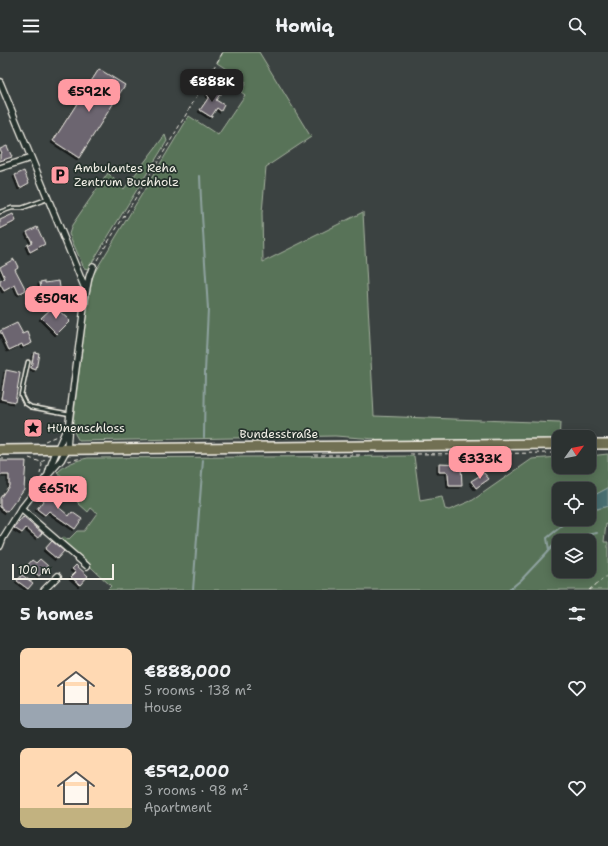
<!DOCTYPE html>
<meta charset="utf-8">
<style>
:root{--surface:#2c3231;--page:#383e3d;--text:#f1f3f6;--muted:#a6aaab;--line:#484d4d;--accent:#ff9aa2}
body{margin:0;font-family:"Shantell Sans",sans-serif;background:var(--page);color:var(--text);height:100vh;display:flex;flex-direction:column;font-size:15px;white-space:nowrap}
*{box-sizing:border-box;margin:0}
p{font-size:13px;color:var(--muted)}
.icon{flex:none;width:22px;height:22px;fill:none;stroke:currentColor;stroke-width:2;stroke-linecap:round;stroke-linejoin:round}
.map{position:relative;height:538px;overflow:hidden}
.sheet{display:flex;flex-direction:column;background:var(--surface);flex:1}
.sheet>*{flex:none}
.needle{width:26px;rotate:57deg}
.controls{position:absolute;left:552px;top:378px;display:grid;gap:8px}
.controls a{display:grid;place-items:center;width:44px;height:44px;border-radius:8px;background:var(--surface);box-shadow:0 2px 10px #0003,0 0 0 1px var(--line);font-size:20px}
.scale{position:absolute;left:12px;bottom:10px;width:102px;box-sizing:border-box;padding-left:4px;border:2px solid #f4f1e8;border-top:0;font-size:11px;line-height:14px;white-space:nowrap;color:#f4f1e8;-webkit-text-stroke:3px #26332d;paint-order:stroke}
.price{position:absolute;translate:-50% -34px;padding:0 9px;border-radius:8px;background:var(--accent);color:#111;font-size:13px;line-height:26px;filter:drop-shadow(0 1px 2px #0008)}
.price::after{content:'';position:absolute;left:50%;top:24px;width:12px;height:9px;margin-left:-6px;background:inherit;clip-path:polygon(0 0,100% 0,50% 100%)}
.price.selected{background:#222;color:#fff}
ul{padding:0;list-style:none}
li{display:flex;align-items:center;gap:12px;height:100px;padding:0 20px}
li span{display:grid;place-items:center;flex:none;width:112px;height:80px;border-radius:8px;color:#555}
li>.icon{margin-inline-start:auto}
span .icon{width:48px;height:48px;fill:#fffc;stroke-width:1}
li b{font-size:17px}
h2{display:flex;justify-content:space-between;align-items:center;height:48px;padding:0 20px;font-size:17px}
header{display:flex;justify-content:space-between;align-items:center;height:52px;padding:0 20px;background:var(--surface);font-size:18px;font-weight:700}
.map>svg:first-child{display:block}
.green{fill:#597358;stroke:#a6b2a0;fill-rule:evenodd}
.water{fill:#4a6e6f;stroke:#8ea29f}
.lines{fill:none;stroke-linecap:round;stroke-linejoin:round}
.stream{stroke:#8ea29f;stroke-width:2}
.building{fill:#6c656f;stroke:#f4f1e8;filter:url(#shadow)}
.service-casing{stroke:#f4f1e8;stroke-width:5.5}
.minor-casing{stroke:#f4f1e8;stroke-width:8}
.primary-casing{stroke:#f4f1e8;stroke-width:12}
.path{stroke:#f4f1e8;stroke-width:1;stroke-dasharray:4 3;stroke-linecap:butt}
.service{stroke:#26332d;stroke-width:2.5}
.minor{stroke:#26332d;stroke-width:5.5}
.primary{stroke:#716f52;stroke-width:9}
.labels{text-anchor:middle;dominant-baseline:central;stroke-width:3.5;stroke-linejoin:round;paint-order:stroke}
.poi-label{font-size:12px;fill:#f4f1e8;stroke:#26332d;text-anchor:start}
.street-label{font-size:12px;fill:#f4f1e8;stroke:#26332d}
</style>
<header><svg class="icon" aria-label="menu" viewBox="0 0 24 24"><path d="M4 6h16M4 12h16M4 18h16"/></svg>Homiq<svg class="icon" aria-label="search" viewBox="0 0 24 24"><circle cx="10" cy="10" r="6"/><path d="M15 15l6 6"/></svg></header>
<div class="map">
<svg width="608" height="538" viewBox="0 0 608 538">
<defs>
<filter id="shadow"><feDropShadow dx="-2" dy="2" stdDeviation="0" flood-color="#0009"/></filter>
</defs>
<rect width="100%" height="100%" fill="#3b4241"/>
<filter id="ink" filterUnits="userSpaceOnUse"><feTurbulence type="fractalNoise" baseFrequency=".025" numOctaves="2"/><feDisplacementMap in="SourceGraphic" scale="8" xChannelSelector="R" yChannelSelector="G"/><feConvolveMatrix kernelMatrix="1 2 1 2 8 2 1 2 1" color-interpolation-filters="sRGB"/></filter>
<g filter="url(#ink)">
<path class="green" d="M223,0H259L311,85L266,115L262,161L263,210L363,160L374,364L560,371L559,392L375,394V387L335,384L79,389L75,382L73,369L88,249L93,223L189,64L218,83L245,43L241,40L246,30L217,11Z
M165,83L167,89L88,217L84,216L69,182L72,173L108,121L124,137Z
M608,402V436L589,446V437H559V467H589V459L608,454V473L606,472L604,490H608V538H107L111,534L61,487L64,485L68,488L77,479H84L97,461L91,456L88,460L78,451L76,447L80,440L57,421C65,412 77,408 88,406L414,404L420,449L442,445L445,457L449,458L473,448L532,407L559,405V415H589V404ZM559,489H589V519H559Z"/>
<path class="water" d="M608,436V454L589,459V446Z"/>
<g class="lines">
<path class="stream" d="M200,124L201,148L208,257L205,320L204,385
M563,489L580,484L597,481
M549,498L547,486L570,467
M193,538L203,408
M509,538L521,528L553,494L559,491"/>
</g>
<path class="building" d="M99,17L125,33L79,106L53,89Z
M212,35L221,41L216,48L224,53L221,59L217,56L211,65L200,58L209,45L207,43Z
M7,94L12,105L0,109V102L2,101L0,97Z
M24,119L29,131L20,136L15,123Z
M13,162L16,169L0,177V168Z
M37,175L45,192L30,200L27,193L32,190L27,180Z
M14,207L18,215L15,217L26,238L19,242L15,233L4,239L0,232V229L5,226L0,215Z
M45,229V231L59,229L61,242L50,244L48,236L41,237L40,230Z
M54,254L70,269L57,282L41,266Z
M17,271L23,282L28,280L32,291L23,295L22,292L9,298L0,279Z
M34,300L39,301L36,318L31,316Z
M6,318L20,321L15,350L1,347Z
M0,409H26L24,437L7,460L0,455V446L9,434V423H0Z
M439,411L461,412L462,434H449L448,422L447,420H439Z
M484,421L489,427L476,436L471,429Z
M52,437L61,444L55,452L69,464L72,460L82,467L75,477L49,459L45,463L37,457Z
M23,465L42,481L38,486L26,476L22,481L14,476Z
M52,489L64,499L57,507L45,497Z
M40,507L48,514L39,524L27,514L32,508L36,511Z
M76,513L88,524L80,533L71,525L76,520L72,517Z
M22,523L33,531L28,537L17,529Z"/>
<g class="lines">
<defs>
<path id="service" d="M0,160L12,156H22L47,147
M28,310L21,343L25,351L31,355L70,362"/>
<path id="minor" d="M0,30L86,239
M0,116L31,106
M48,423C52,406 61,391 67,375
M21,457L87,514
M0,494L3,486L21,457L48,423L61,408L67,397L69,369L86,240L89,225L93,214
M44,538L58,524"/>
<path id="primary" d="M589,392H608
M0,398L559,392"/>
</defs>
<use href="#service" class="service-casing"/>
<use href="#minor" class="minor-casing"/>
<use href="#primary" class="primary-casing"/>
<path class="path" d="M97,208L162,103L223,0
M45,389L57,384
M410,402L559,401
M314,403H360
M29,406L41,410L45,408
M0,407H4
M68,409L82,406
M40,422L42,413L41,410
M589,538L608,523"/>
<use href="#service" class="service"/>
<use href="#minor" class="minor"/>
<use href="#primary" class="primary"/>
</g>
</g>
<defs>
<symbol id="parking-square" viewBox="-11 -11 22 22"><rect x="-9" y="-9" width="18" height="18" rx="4" fill="#ff9aa2" stroke="#26332d"/><path d="M-3.5-5.5H1a3.5 3.5 0 0 1 0 7H-1V5.5H-3.5ZM-1-3.4V-.6H.8a1.4 1.4 0 0 0 0-2.8Z" fill="#111"/></symbol>
<symbol id="sight-square" viewBox="-11 -11 22 22"><rect x="-9" y="-9" width="18" height="18" rx="4" fill="#ff9aa2" stroke="#26332d"/><path d="M0-6L1.8-2.2L6-1.7L2.9 1.2L3.7 5.4L0 3.3L-3.7 5.4L-2.9 1.2L-6-1.7L-1.8-2.2Z" fill="#111"/></symbol>
</defs>
<g fill-rule="evenodd">
<use href="#parking-square" x="49" y="112" width="22" height="22"/>
<use href="#sight-square" x="22" y="365" width="22" height="22"/>
</g>
<g class="labels">
<g class="poi-label">
<text x="74" y="116">Ambulantes Reha<tspan x="74" dy="14">Zentrum Buchholz</tspan></text>
<text x="47" y="376">Hünenschloss</text>
</g>
<g class="street-label">
<text x="279" y="382">Bundesstraße</text>
</g>
</g>
</svg>
<div class="controls">
<a><svg class="needle" viewBox="-14 -14 28 28"><path d="M0-13l5 13h-10z" fill="#e53935"/><path d="M0 13l5-13h-10z" fill="#a6aaab"/></svg></a>
<a><svg class="icon" aria-label="locate" viewBox="0 0 24 24"><circle cx="12" cy="12" r="6"/><path d="M12 2v4M12 18v4M2 12h4M18 12h4"/></svg></a>
<a><svg class="icon" aria-label="layers" viewBox="0 0 24 24"><path d="M12 4l9 5-9 5-9-5zM3 14l9 5 9-5"/></svg></a>
</div>
<div class="scale">100 m</div>
<b class="price selected" style="left:212px;top:51px">€888K</b>
<b class="price" style="left:89px;top:61px">€592K</b>
<b class="price" style="left:56px;top:268px">€509K</b>
<b class="price" style="left:480px;top:428px">€333K</b>
<b class="price" style="left:58px;top:458px">€651K</b>
</div>
<section class="sheet">
<h2>5 homes<svg class="icon" aria-label="filters" viewBox="0 0 24 24"><path d="M4 7h16M4 17h16"/><circle cx="9" cy="7" r="2"/><circle cx="15" cy="17" r="2"/></svg></h2>
<ul>
<li><span style="background:linear-gradient(#ffd9b3 70%,#9aa5b1 0)"><svg class="icon" aria-label="home" viewBox="0 0 24 24"><path d="M3 11l9-7 9 7M6 9v11h12V9"/></svg></span><div><b>€888,000</b><p>5 rooms · 138 m²</p><p>House</p></div><svg class="icon" aria-label="heart" viewBox="0 0 24 24"><path d="M12 20l-8-8c-3-5 5-10 8-4 3-6 11-1 8 4z"/></svg></li>
<li><span style="background:linear-gradient(#ffd9b3 75%,#c2b280 0)"><svg class="icon" aria-label="home" viewBox="0 0 24 24"><path d="M3 11l9-7 9 7M6 9v11h12V9"/></svg></span><div><b>€592,000</b><p>3 rooms · 98 m²</p><p>Apartment</p></div><svg class="icon" aria-label="heart" viewBox="0 0 24 24"><path d="M12 20l-8-8c-3-5 5-10 8-4 3-6 11-1 8 4z"/></svg></li>
</ul>
</section>
